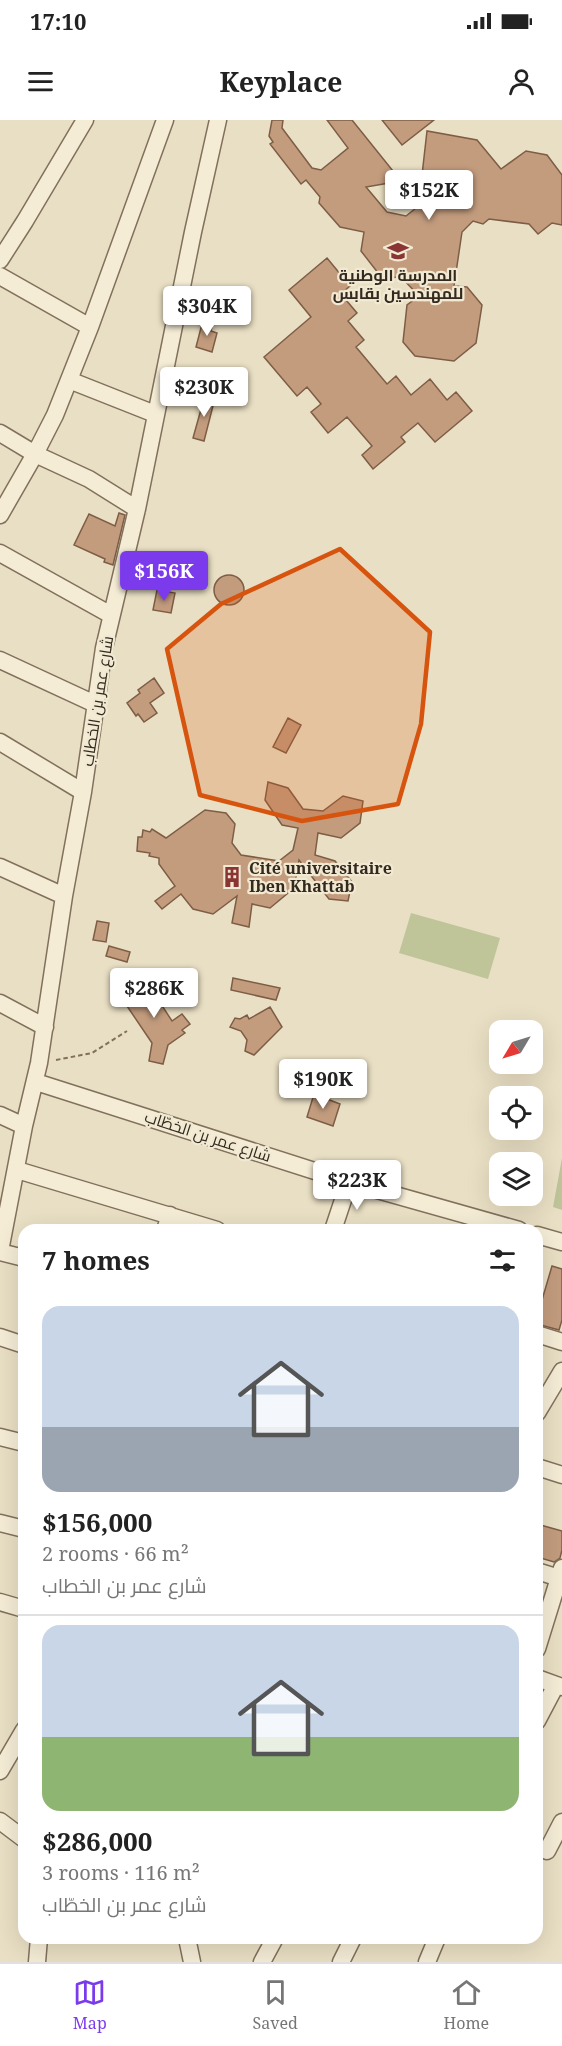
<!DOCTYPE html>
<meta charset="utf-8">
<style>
:root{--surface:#fff;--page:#f6f6f6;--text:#222;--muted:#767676;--line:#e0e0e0;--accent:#7c3aed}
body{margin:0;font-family:"Noto Serif",Cairo,serif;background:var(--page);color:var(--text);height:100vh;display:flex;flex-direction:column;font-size:22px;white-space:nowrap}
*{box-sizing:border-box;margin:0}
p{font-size:20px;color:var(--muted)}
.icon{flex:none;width:33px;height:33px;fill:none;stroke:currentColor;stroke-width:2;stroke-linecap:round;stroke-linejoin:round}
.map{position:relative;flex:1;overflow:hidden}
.details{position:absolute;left:18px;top:1104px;width:525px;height:720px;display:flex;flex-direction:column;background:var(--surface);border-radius:18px;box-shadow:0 6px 24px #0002}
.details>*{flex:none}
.needle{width:39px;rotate:232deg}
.buttons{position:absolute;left:489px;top:900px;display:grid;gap:12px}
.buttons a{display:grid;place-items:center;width:54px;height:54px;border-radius:12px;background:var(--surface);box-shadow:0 6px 24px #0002;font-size:30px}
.price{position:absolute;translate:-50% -51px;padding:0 14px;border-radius:6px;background:#fff;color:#222;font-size:20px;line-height:39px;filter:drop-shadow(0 2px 3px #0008)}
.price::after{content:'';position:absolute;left:50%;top:36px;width:18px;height:14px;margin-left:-9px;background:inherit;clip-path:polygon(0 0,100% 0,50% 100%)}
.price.selected{background:var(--accent);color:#fff}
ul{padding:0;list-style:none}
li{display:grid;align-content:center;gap:12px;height:318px;padding:0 24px}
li+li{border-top:2px solid var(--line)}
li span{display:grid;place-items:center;height:186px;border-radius:18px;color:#555}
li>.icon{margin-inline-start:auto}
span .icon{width:108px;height:108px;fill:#fffc;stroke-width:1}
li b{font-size:26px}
h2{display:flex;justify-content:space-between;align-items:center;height:72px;padding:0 24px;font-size:26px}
.status{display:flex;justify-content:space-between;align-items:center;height:42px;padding:0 30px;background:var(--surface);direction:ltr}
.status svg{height:16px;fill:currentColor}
header{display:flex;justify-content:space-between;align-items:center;height:78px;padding:0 24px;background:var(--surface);font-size:27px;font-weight:700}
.menu{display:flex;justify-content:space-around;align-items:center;height:84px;border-top:2px solid var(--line);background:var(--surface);font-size:16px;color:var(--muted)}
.menu a{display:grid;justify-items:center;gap:3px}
.menu .selected{color:var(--accent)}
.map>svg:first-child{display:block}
.green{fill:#bfc599}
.building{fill:#c39c7e;stroke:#7e5d45;stroke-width:1.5}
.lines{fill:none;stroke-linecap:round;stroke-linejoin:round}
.minor-casing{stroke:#81715c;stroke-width:19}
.path{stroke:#81715c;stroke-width:2;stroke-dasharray:4.5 3;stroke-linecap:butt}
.minor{stroke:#f5ecd6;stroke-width:16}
.marked{fill:#d6540e;fill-opacity:0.2;stroke:#d6540e;stroke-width:4.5;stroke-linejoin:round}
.labels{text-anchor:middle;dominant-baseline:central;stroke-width:4.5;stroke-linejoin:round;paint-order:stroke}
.poi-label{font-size:16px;font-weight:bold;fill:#33291f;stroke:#f1e9d2}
.street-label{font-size:16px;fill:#33291f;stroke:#f1e9d2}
</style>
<div class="status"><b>17:10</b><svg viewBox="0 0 49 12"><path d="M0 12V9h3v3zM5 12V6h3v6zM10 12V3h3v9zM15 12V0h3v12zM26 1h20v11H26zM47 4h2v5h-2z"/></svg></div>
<header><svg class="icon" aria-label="menu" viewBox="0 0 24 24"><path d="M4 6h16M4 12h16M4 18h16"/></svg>Keyplace<svg class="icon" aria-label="person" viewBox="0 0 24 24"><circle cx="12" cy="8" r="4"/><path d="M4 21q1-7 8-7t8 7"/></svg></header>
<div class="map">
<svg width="562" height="1842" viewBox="0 0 562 1842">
<rect width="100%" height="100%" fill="#e9dfc4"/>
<path class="green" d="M411,793L500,818L488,859L399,833Z
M562,1038V1090L553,1087Z"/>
<path class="building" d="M272,0H283L282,8L312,48L321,50L348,28L327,0H352L401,61L366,67L387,92L406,96L431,76L421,64L427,11L477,20L501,49L526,31L547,35L562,55V105L552,103L538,114L529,104L489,99L483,104L473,101L462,112L454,166L467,167L482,185L476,223L454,241L415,236L403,222L407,185L419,176L401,157L382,158L361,131L364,112L340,107L319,83L320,77L306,60L301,64L270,24L273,22L269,16Z
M382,0H434L402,25Z
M327,138L350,166L341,174L357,193L348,201L364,220L356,227L387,264L396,256L411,275L430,259L447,280L456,272L472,291L435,322L418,303L401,317L405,322L373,349L362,335L372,326L347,297L328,313L311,292L321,284L307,267L297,276L264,237L311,197L289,170Z
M203,200L213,202L211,211L217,213L212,232L196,227Z
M205,275L215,278L204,321L193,318Z
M119,393L125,395L113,445L104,442L105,439L74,425L89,394L115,406Z
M214 470a15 15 0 1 1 30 0a15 15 0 1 1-30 0Z
M157,470L175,473L171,493L153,490Z
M154,558L164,573L150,583L157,593L144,602L138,594L136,596L127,583L140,573L138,570Z
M288,598L301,605L286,633L273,627Z
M268,662L288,668L303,689L323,691L343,676L363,681L360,703L341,718L318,713L315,735L335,741L352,762L348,781L329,779L299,740L294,768L270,788L252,784L249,807L232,803L237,776L213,794L193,789L181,774L162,789L155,781L175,766L159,744V738L149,736L150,733L137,731L138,717H142L143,710L150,712L152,709L166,718L205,690L226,693L235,704L232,723L241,735L279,741L293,730L298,708L282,705L265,680Z
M97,801L109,803L106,822L93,820Z
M109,826L130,832L127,842L106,836Z
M233,858L280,868L276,880L231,870Z
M153,864L156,869L161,866L168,874L159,881L172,901L182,894L190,904L182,910L185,913L168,925L163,944L149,941L152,923L127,886L113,882L117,869L137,875Z
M270,887L282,907L254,935L245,931L247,920L241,911L230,907L235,898L240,899L247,895L249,899Z
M314,974L340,984L333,1006L307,997Z
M552,1146L562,1149V1200L559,1210L537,1204V1178L542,1180Z
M537,1404L562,1411V1430L560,1438L554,1442L537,1437Z"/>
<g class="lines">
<defs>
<path id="minor" d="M0,140L25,101L85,0
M0,156L90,207
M69,260L155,294
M0,313L35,334L89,359L137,389
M0,395L35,334L55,295L90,207L165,0
M0,433L111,495
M0,540L95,584
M0,622L83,672
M0,747L64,776
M0,883L45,907
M36,962L349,1062L519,1110
M0,995L24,1006
M17,1050L217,1110
M165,1110L170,1095
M333,1110L349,1062
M537,1115L562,1122
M0,1131L24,1006L39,943L64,776L83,672L104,528L137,389L193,112L218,0
M0,1132L24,1138
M537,1214L562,1222
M0,1217L24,1225
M537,1293L562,1251
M0,1317L24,1323
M537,1347L562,1355
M0,1403L24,1409
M537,1451L562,1459
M0,1482L24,1489
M537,1529L562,1448
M537,1558L562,1567
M537,1601L556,1565
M0,1651L24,1610
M0,1701L24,1719
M547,1731L562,1702
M187,1818L192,1842
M37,1842L39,1818
M262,1842L275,1818
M341,1842L353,1818
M427,1842L437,1818"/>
</defs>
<use href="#minor" class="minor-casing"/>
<path class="path" d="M56,940L92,933L127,911"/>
<use href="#minor" class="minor"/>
</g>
<path class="marked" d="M340,429L430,512L421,604L398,684L302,701L200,675L167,529L221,484Z"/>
<defs>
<symbol id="school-bare" viewBox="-9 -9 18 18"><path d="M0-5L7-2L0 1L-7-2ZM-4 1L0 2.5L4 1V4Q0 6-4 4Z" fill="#8a3433" stroke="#f1e9d2" stroke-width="2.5" paint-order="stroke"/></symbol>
<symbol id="building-bare" viewBox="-9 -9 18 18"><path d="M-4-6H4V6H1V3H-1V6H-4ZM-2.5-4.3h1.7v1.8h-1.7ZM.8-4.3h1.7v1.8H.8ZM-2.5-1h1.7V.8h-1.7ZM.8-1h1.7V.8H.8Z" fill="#8a3433" stroke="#f1e9d2" stroke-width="2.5" paint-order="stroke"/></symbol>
</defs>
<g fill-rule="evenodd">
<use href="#school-bare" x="383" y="116" width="30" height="30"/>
<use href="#building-bare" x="217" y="742" width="30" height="30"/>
</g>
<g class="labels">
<g class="poi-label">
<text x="398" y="155">المدرسة الوطنية<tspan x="398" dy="18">للمهندسين بقابس</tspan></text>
<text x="249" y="748" text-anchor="start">Cité universitaire<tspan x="249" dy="18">Iben Khattab</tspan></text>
</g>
<g class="street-label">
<text transform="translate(97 581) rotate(-81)">شارع عمر بن الخطاب</text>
<text transform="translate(208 1016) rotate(18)">شارع عمر بن الخطّاب</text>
</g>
</g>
</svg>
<div class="buttons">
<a><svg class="needle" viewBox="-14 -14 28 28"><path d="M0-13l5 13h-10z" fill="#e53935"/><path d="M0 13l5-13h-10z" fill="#767676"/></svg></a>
<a><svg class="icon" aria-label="locate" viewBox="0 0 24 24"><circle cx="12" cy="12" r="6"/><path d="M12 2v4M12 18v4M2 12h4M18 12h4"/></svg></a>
<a><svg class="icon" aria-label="layers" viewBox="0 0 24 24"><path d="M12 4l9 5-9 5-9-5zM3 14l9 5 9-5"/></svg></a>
</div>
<b class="price" style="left:429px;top:101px">$152K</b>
<b class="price" style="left:207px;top:217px">$304K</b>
<b class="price" style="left:204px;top:298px">$230K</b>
<b class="price selected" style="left:164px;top:482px">$156K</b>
<b class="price" style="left:154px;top:899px">$286K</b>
<b class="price" style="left:323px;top:990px">$190K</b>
<b class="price" style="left:357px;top:1091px">$223K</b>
<section class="details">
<h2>7 homes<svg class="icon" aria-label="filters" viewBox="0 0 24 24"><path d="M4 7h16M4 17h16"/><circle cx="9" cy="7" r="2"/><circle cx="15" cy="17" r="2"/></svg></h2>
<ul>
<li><span style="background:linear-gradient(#c9d6e8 65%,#9aa5b1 0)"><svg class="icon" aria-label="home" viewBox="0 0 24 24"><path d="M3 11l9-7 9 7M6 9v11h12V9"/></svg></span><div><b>$156,000</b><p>2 rooms · 66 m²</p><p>شارع عمر بن الخطاب</p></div></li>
<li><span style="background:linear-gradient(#c9d6e8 60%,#8fb573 0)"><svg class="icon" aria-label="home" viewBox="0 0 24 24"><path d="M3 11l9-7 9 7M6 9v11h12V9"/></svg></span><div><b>$286,000</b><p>3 rooms · 116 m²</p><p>شارع عمر بن الخطّاب</p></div></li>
</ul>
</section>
</div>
<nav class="menu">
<a class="selected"><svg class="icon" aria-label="map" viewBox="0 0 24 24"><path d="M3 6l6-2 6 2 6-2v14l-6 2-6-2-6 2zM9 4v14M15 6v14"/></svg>Map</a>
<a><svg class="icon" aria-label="saved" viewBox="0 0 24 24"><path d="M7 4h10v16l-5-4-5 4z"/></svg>Saved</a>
<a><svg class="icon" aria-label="home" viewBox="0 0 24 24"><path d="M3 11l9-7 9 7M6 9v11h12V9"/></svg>Home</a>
</nav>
